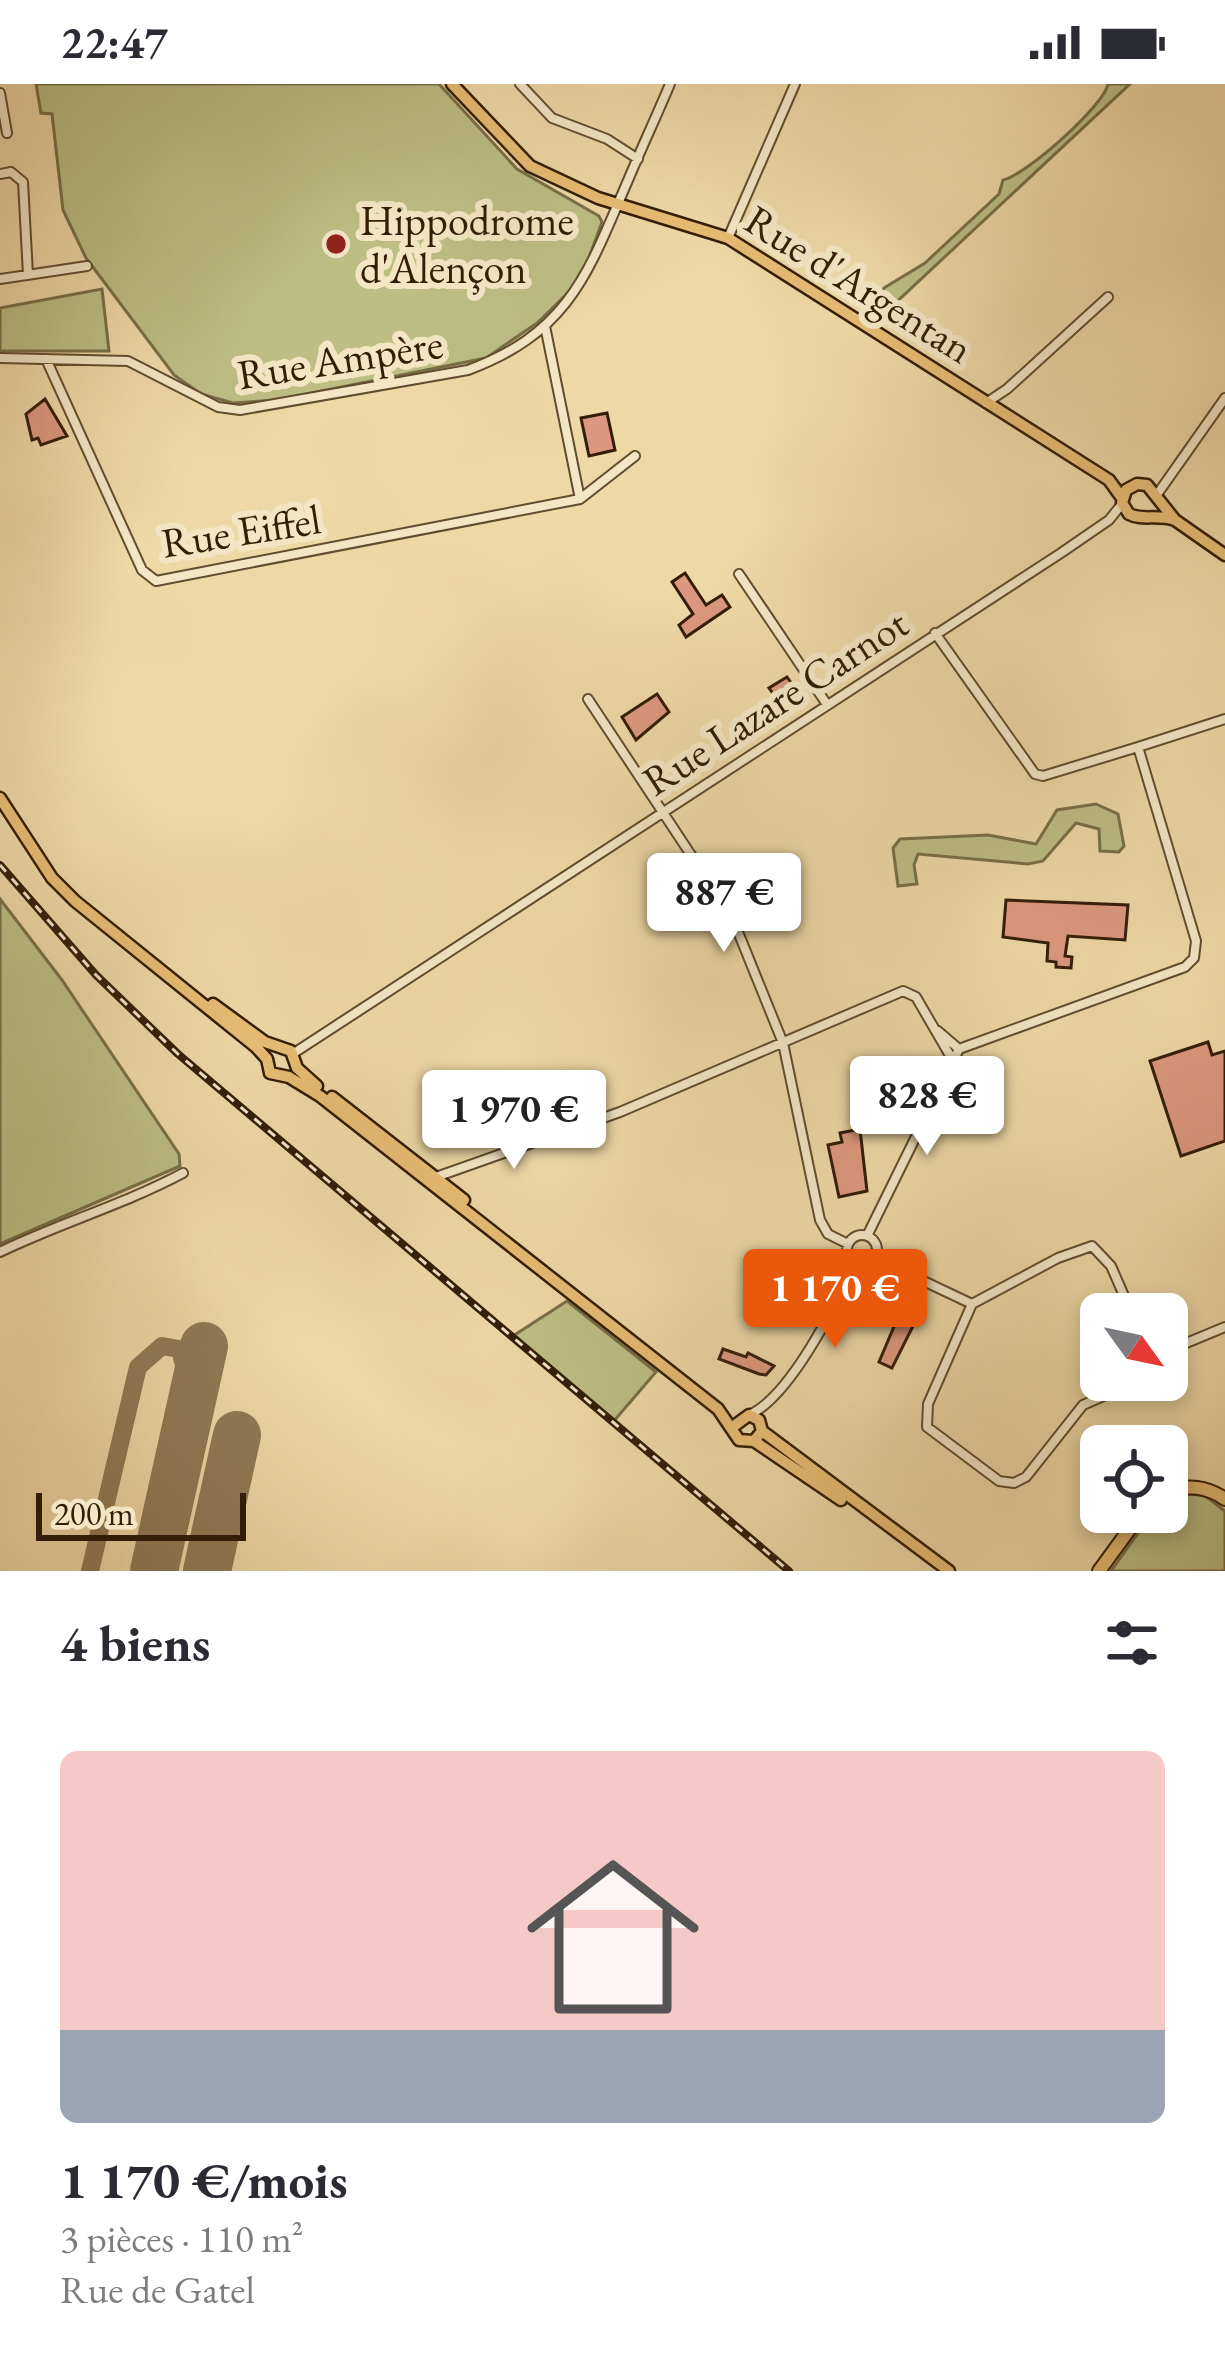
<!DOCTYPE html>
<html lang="fr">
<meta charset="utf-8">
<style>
:root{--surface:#fff;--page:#f2f2f3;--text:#2b2b33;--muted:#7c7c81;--accent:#ea580c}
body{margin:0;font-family:"EB Garamond",serif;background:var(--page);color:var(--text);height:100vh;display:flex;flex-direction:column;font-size:45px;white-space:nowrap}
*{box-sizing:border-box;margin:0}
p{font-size:39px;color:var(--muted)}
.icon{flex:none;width:66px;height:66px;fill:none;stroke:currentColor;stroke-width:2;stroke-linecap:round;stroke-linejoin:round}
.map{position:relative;height:1487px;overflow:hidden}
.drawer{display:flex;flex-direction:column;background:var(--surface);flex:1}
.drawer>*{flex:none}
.needle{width:78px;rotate:123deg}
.tools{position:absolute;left:1080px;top:1209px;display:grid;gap:24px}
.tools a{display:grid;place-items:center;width:108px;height:108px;border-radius:18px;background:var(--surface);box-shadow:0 6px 18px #0003;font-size:60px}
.scale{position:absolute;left:36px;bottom:30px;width:210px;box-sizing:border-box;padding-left:12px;border:6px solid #331d07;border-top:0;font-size:33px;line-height:42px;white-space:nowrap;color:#331d07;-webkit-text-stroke:9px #f4e6c5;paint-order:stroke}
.price{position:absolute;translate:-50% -102px;padding:0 27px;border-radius:12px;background:#fff;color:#222;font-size:39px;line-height:78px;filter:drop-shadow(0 3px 6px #0008)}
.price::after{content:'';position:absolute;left:50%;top:72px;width:36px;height:27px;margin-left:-18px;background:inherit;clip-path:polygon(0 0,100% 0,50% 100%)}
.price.current{background:var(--accent);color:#fff}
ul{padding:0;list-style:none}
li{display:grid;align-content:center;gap:24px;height:636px;padding:0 60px}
li span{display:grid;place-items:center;height:372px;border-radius:18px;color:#555}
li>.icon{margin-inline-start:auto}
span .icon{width:216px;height:216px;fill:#fffc;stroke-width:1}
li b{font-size:51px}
h2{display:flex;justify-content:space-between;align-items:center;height:144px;padding:0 60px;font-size:51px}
.status{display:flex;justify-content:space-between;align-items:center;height:84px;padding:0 60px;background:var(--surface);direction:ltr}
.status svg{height:33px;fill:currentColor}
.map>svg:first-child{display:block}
.green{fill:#bcbe84;stroke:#786e46;stroke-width:3}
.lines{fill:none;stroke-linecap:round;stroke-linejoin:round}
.taxiway{stroke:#907a56;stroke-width:18}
.runway{stroke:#907a56;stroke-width:48}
.building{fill:#dc987e;stroke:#331d07;stroke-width:3}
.minor-casing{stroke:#624c2f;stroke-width:12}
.major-casing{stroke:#331d07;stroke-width:15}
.highway-casing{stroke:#331d07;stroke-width:16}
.minor{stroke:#f4e6c5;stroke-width:8}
.major{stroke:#e7bc73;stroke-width:10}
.highway{stroke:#e7bc73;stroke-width:12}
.rail-casing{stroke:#331d07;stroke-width:8}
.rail{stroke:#f4e6c5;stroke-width:3;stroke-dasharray:9;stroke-linecap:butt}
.poi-dot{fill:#8f2418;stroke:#f4e6c5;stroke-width:4.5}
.labels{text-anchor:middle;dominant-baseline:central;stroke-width:12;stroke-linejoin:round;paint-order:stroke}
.poi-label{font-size:42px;fill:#331d07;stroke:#f4e6c5;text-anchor:start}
.street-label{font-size:42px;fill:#331d07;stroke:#f4e6c5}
</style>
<div class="status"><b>22:47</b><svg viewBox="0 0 49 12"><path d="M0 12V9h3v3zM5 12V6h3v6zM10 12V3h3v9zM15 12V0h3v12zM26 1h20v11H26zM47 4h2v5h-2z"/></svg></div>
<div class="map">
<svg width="1225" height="1487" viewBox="0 0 1225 1487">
<rect width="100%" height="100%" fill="#eed8a6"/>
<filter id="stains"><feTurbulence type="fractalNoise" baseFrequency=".00167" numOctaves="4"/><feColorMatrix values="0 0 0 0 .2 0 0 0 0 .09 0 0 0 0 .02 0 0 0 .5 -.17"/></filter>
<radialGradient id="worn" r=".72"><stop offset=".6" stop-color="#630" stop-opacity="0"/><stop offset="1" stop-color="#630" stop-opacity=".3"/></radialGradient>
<path class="green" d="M36,0H439L517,85L599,132L602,138L581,196L537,239L486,274L277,316L233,319L201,310L174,291L86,174L63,126L52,30L41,29Z
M1108,0H1130L875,238L864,231L878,222L884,204L925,179L999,110L1003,96C1026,91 1104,22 1108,0Z
M102,205L109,267H0V224Z
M1096,720L1118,730L1124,762L1119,768L1100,767L1099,745L1076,739L1043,777L1028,780L918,770L914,781L917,800L898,802L893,764L900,755L988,751L1036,760L1057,726Z
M0,815L62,896L179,1070L180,1082L0,1160Z
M567,1217L656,1288L614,1337L513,1252Z
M1181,1410L1204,1411L1225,1427V1487H1111L1153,1428H1167V1416Z"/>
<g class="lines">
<path class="taxiway" d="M193,1308L182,1274L187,1266H198
M90,1487L138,1283L162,1262L202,1269"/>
<path class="runway" d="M154,1487L204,1262
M207,1487L237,1351"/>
</g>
<path class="building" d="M45,315L67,352L41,361L38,354L32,356L26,330Z
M607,329L615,366L589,372L581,334Z
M685,489L706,521L722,511L730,523L686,553L679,541L693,530L672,498Z
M787,593L802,614L764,639L756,626L779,618L769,604Z
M657,610L669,628L636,656L622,633Z
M1006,816L1128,821L1125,856L1068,852L1065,872L1072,873L1071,884L1056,883V878L1047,877L1048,859L1003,853Z
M1208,958L1212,971L1225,967V1057L1181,1072L1150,977Z
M860,1045L867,1107L839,1113L828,1061L842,1058L840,1049Z
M879,1190L893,1198L871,1238L857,1228L867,1207L864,1201Z
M907,1212L924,1220L892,1284L879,1278Z
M723,1265L746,1273L748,1269L774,1282L766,1291L759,1290L719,1275Z"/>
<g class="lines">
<defs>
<path id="minor" d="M520,0L552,34L607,55L638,75
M0,9L7,49
M0,90L11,88L23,98L28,191
M728,154L795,0
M0,195L87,182
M545,242L580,415
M0,274L128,277L218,323L240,326L468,286C571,248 589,186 629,94C642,63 657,31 670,0
M46,275L142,486L156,497L580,415L635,372
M986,319L1007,305L1108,213
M1156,412L1225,314
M739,490L826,619
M588,615L732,833L783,959L820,1136L828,1150L848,1160
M1138,663L1225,635
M938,947L959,965
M294,969L1061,469L1109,436L1122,420
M436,1093L620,1028L903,907L916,913L952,975
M847 1166a15 15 0 1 1 30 0a15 15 0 1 1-30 0Z
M867,1152L959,965L1185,883L1194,874L1196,857L1138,663L1043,692L1035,690L935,549
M0,1168C60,1139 125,1120 183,1089
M875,1174L972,1220L928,1320L927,1343L999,1397L1014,1399L1026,1393L1083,1321L1140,1296
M972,1220L1058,1174L1092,1162L1111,1182L1132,1230
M1167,1267L1225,1243
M749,1331C790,1313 836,1220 855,1180"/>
<path id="major" d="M452,0L530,82L598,114L728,154L1109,396L1122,414
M1175,436C1157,430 1142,437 1129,430L1122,419L1126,406L1137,400L1147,401L1175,436L1225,471
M0,714L52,794L75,817L256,963L267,975L270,989L289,993L320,1012L718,1325L739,1356L754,1357L762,1347L759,1336L749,1331L734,1342
M213,920L265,958L291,967L297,984
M297,984L317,1002
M332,1013L464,1116
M762,1347L949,1487
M754,1357L841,1416"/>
<path id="highway" d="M1167,1407C1189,1401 1206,1402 1225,1415
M1099,1487L1142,1428"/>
</defs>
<use href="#minor" class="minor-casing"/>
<use href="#major" class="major-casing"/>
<use href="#highway" class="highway-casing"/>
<use href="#minor" class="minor"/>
<use href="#major" class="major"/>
<use href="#highway" class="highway"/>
<defs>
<path id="rail" d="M0,781L96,891L178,970L789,1487"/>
</defs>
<use href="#rail" class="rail-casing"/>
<use href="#rail" class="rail"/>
</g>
<circle class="poi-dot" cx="336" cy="160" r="12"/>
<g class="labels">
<g class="poi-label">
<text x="360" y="136">Hippodrome<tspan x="360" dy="48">d'Alençon</tspan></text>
</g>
<g class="street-label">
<text transform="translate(859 200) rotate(32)">Rue d'Argentan</text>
<text transform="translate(340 275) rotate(-9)">Rue Ampère</text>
<text transform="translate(241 447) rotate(-9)">Rue Eiffel</text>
<text transform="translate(775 618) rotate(-33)">Rue Lazare Carnot</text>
</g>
</g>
<rect width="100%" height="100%" filter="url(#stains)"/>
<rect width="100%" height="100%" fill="url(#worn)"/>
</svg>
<div class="tools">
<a><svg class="needle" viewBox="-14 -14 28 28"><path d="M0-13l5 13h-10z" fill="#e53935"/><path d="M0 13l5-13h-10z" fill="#7c7c81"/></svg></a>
<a><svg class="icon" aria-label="locate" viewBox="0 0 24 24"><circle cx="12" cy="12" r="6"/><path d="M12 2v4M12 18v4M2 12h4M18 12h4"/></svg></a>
</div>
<div class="scale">200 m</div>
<b class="price" style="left:724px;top:871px">887 €</b>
<b class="price" style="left:927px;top:1074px">828 €</b>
<b class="price" style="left:514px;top:1088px">1 970 €</b>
<b class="price current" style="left:835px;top:1267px">1 170 €</b>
</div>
<section class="drawer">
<h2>4 biens<svg class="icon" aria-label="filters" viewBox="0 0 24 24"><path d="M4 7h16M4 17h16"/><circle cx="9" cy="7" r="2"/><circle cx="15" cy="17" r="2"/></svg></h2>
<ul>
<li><span style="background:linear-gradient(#f6c9c9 75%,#9aa5b1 0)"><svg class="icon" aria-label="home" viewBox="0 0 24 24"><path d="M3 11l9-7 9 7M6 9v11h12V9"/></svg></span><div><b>1 170 €/mois</b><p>3 pièces · 110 m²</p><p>Rue de Gatel</p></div></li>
</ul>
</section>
